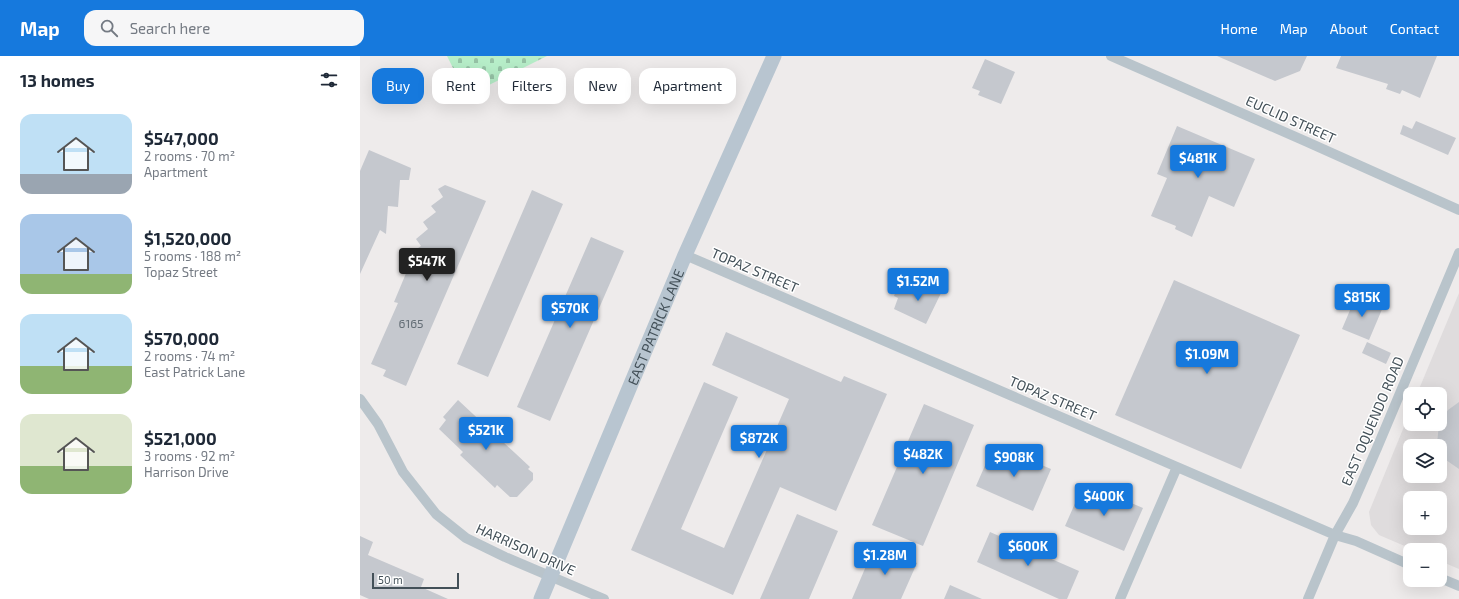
<!DOCTYPE html>
<meta charset="utf-8">
<style>
:root{--surface:#fff;--page:#f6f6f7;--text:#1f2937;--muted:#747a83;--accent:#1679dd}
body{margin:0;font-family:"Exo 2",sans-serif;background:var(--page);color:var(--text);height:100vh;display:flex;flex-direction:column;font-size:15px;white-space:nowrap}
*{box-sizing:border-box;margin:0}
p{font-size:13px;color:var(--muted)}
.icon{flex:none;width:22px;height:22px;fill:none;stroke:currentColor;stroke-width:2;stroke-linecap:round;stroke-linejoin:round}
.map{position:relative;flex:1;overflow:hidden}
.sheet{display:flex;flex-direction:column;background:var(--surface);width:360px}
.sheet>*{flex:none}
.banner{position:absolute;left:12px;top:12px;width:380px;height:36px;display:flex;gap:8px}
.buttons{position:absolute;left:1043px;top:331px;display:grid;gap:8px}
.buttons a{display:grid;place-items:center;width:44px;height:44px;border-radius:8px;background:var(--surface);box-shadow:0 4px 16px #0002;font-size:20px}
.scale{position:absolute;left:12px;bottom:10px;width:87px;box-sizing:border-box;padding-left:4px;border:2px solid #435058;border-top:0;font-size:11px;line-height:14px;white-space:nowrap;color:#435058;-webkit-text-stroke:3px #fff;paint-order:stroke}
.price{position:absolute;translate:-50% -34px;padding:0 9px;border-radius:4px;background:var(--accent);color:#fff;font-size:13px;line-height:26px;filter:drop-shadow(0 1px 2px #0008)}
.price::after{content:'';position:absolute;left:50%;top:24px;width:12px;height:9px;margin-left:-6px;background:inherit;clip-path:polygon(0 0,100% 0,50% 100%)}
.price.selected{background:#222;color:#fff}
ul{padding:0;list-style:none}
li{display:flex;align-items:center;gap:12px;height:100px;padding:0 20px}
li span{display:grid;place-items:center;flex:none;width:112px;height:80px;border-radius:12px;color:#555}
li>.icon{margin-inline-start:auto}
span .icon{width:48px;height:48px;fill:#fffc;stroke-width:1}
li b{font-size:17px}
h2{display:flex;justify-content:space-between;align-items:center;height:48px;padding:0 20px;font-size:17px}
.pill{padding:0 14px;border-radius:12px;background:var(--surface);box-shadow:0 4px 16px #0002;font-size:14px;line-height:36px}
.pill.selected{background:var(--accent);color:#fff}
header{display:flex;align-items:center;gap:24px;box-sizing:border-box;height:56px;padding:0 20px;background:var(--accent);color:#fff}
header strong{font-size:19px}
nav{display:flex;gap:22px;margin-inline-start:auto;font-size:14px}
.search{width:280px;height:36px;background:var(--page);display:flex;align-items:center;gap:10px;box-sizing:border-box;padding:0 14px;border-radius:12px;color:var(--muted);font-size:15px}
main{display:flex;flex:1;min-height:0}
.map>svg:first-child{display:block}
.education{fill:#dfdcdd;fill-rule:evenodd}
.cemetery{fill:url(#cemetery-stones)}
.building{fill:#c5c8ce}
.lines{fill:none;stroke-linecap:round;stroke-linejoin:round}
.minor{stroke:#b9c4cb;stroke-width:10}
.secondary{stroke:#b8c5d0;stroke-width:15}
.labels{text-anchor:middle;dominant-baseline:central;stroke-width:3;stroke-linejoin:round;paint-order:stroke}
.number-label{font-size:12px;fill:#646e76}
.street-label{font-size:14px;fill:#435058;stroke:#fff}
</style>
<header>
<strong>Map</strong>
<div class="search"><svg class="icon" aria-label="search" viewBox="0 0 24 24"><circle cx="10" cy="10" r="6"/><path d="M15 15l6 6"/></svg>Search here</div>
<nav><a>Home</a><a>Map</a><a>About</a><a>Contact</a></nav>
</header>
<main>
<section class="sheet">
<h2>13 homes<svg class="icon" aria-label="filters" viewBox="0 0 24 24"><path d="M4 7h16M4 17h16"/><circle cx="9" cy="7" r="2"/><circle cx="15" cy="17" r="2"/></svg></h2>
<ul>
<li><span style="background:linear-gradient(#bfe0f5 75%,#9aa5b1 0)"><svg class="icon" aria-label="home" viewBox="0 0 24 24"><path d="M3 11l9-7 9 7M6 9v11h12V9"/></svg></span><div><b>$547,000</b><p>2 rooms · 70 m²</p><p>Apartment</p></div></li>
<li><span style="background:linear-gradient(#a9c7e8 75%,#8fb573 0)"><svg class="icon" aria-label="home" viewBox="0 0 24 24"><path d="M3 11l9-7 9 7M6 9v11h12V9"/></svg></span><div><b>$1,520,000</b><p>5 rooms · 188 m²</p><p>Topaz Street</p></div></li>
<li><span style="background:linear-gradient(#bfe0f5 65%,#8fb573 0)"><svg class="icon" aria-label="home" viewBox="0 0 24 24"><path d="M3 11l9-7 9 7M6 9v11h12V9"/></svg></span><div><b>$570,000</b><p>2 rooms · 74 m²</p><p>East Patrick Lane</p></div></li>
<li><span style="background:linear-gradient(#dfe7d0 65%,#8fb573 0)"><svg class="icon" aria-label="home" viewBox="0 0 24 24"><path d="M3 11l9-7 9 7M6 9v11h12V9"/></svg></span><div><b>$521,000</b><p>3 rooms · 92 m²</p><p>Harrison Drive</p></div></li>
</ul>
</section>
<div class="map">
<svg width="1099" height="543" viewBox="0 0 1099 543">
<defs>
<pattern id="cemetery-stones" width="16" height="16" patternUnits="userSpaceOnUse"><rect width="16" height="16" fill="#b7eec9"/><path d="M2 7V4a2 2 0 0 1 4 0v3zM10 15v-3a2 2 0 0 1 4 0v3z" fill="#96c3a6"/></pattern>
</defs>
<rect width="100%" height="100%" fill="#eeebeb"/>
<path class="education" d="M1099,237V513L1080,505V494H1054L1019,479L1011,469L1009,456L1050,356V368H1080V338H1057ZM1050,390H1080V420H1050ZM1050,442H1080V472H1050Z"/>
<path class="cemetery" d="M87,0H187L107,40Z"/>
<path class="building" d="M857,0H947L940,15L915,25Z
M981,0H1077L1060,42L1042,34L1040,38L1026,33L1028,28L976,12Z
M625,3L655,16L641,48L618,39L620,35L612,32Z
M1056,65L1096,82L1088,99L1040,78L1043,69L1052,73Z
M817,70L895,103L874,151L849,140L832,181L815,173L816,170L791,160L807,122L797,118Z
M9,94L51,112L49,124H40L38,151L28,150L26,178L20,174L0,218V115Z
M85,129L126,145L46,330L23,320L26,314L11,308L38,247L34,246L52,203L48,199L61,190L56,183L68,173L63,166L76,156L71,150L83,141L78,133Z
M172,134L203,148L128,321L97,308Z
M231,181L264,195L190,365L157,351Z
M814,224L940,279L881,413L755,359Z
M562,226L582,235L566,268L534,253L538,242L534,240L537,232L556,239Z
M996,240L1023,251L1009,284L982,273Z
M366,276L481,326L484,320L527,338L476,455L420,431L373,539L271,494L344,326L378,341L321,473L364,492L429,343L352,309Z
M1007,286L1031,297L1026,308L1002,297Z
M98,344L170,411L168,413L173,417V424L157,441H150L137,429L135,432L100,399L103,396L79,373L86,364L83,361Z
M1099,346V413L1086,404L1080,393V390H1078L1077,388L1079,368H1080V366L1088,354Z
M564,348L614,369L563,490L512,469Z
M634,389L691,413L673,455L616,430Z
M724,427L783,452L764,495L705,470Z
M437,458L478,475L449,543H400Z
M630,476L719,515L707,543H699L617,506Z
M0,480L13,486L8,499L64,523L61,531L88,543H9L0,539Z
M515,489L557,507L541,543H492Z
M590,529L622,543H584Z"/>
<g class="lines">
<path class="minor" d="M751,0L945,85L1099,154
M325,199L975,479L996,485L1050,509
M0,343L18,368L43,416L76,458L106,482L145,501L244,543
M1080,522L1099,530
M760,543L817,411
M948,543L975,479L993,447L1017,392L1099,197"/>
<path class="secondary" id="s1" d="M181,543L325,199L414,0"/>
</g>
<g class="labels">
<g class="number-label">
<text x="51" y="267">6165</text>
</g>
<g class="street-label">
<text transform="translate(931 63) rotate(24)">EUCLID STREET</text>
<text transform="translate(395 214) rotate(23)">TOPAZ STREET</text>
<text stroke="none"><textPath href="#s1" startOffset="295">EAST PATRICK LANE</textPath></text>
<text transform="translate(693 342) rotate(23)">TOPAZ STREET</text>
<text transform="translate(1012 365) rotate(-67)">EAST OQUENDO ROAD</text>
<text transform="translate(166 493) rotate(24)">HARRISON DRIVE</text>
</g>
</g>
</svg>
<div class="buttons">
<a><svg class="icon" aria-label="locate" viewBox="0 0 24 24"><circle cx="12" cy="12" r="6"/><path d="M12 2v4M12 18v4M2 12h4M18 12h4"/></svg></a>
<a><svg class="icon" aria-label="layers" viewBox="0 0 24 24"><path d="M12 4l9 5-9 5-9-5zM3 14l9 5 9-5"/></svg></a>
<a>+</a>
<a>−</a>
</div>
<div class="scale">50 m</div>
<b class="price" style="left:838px;top:123px">$481K</b>
<b class="price selected" style="left:67px;top:226px">$547K</b>
<b class="price" style="left:558px;top:246px">$1.52M</b>
<b class="price" style="left:1002px;top:262px">$815K</b>
<b class="price" style="left:210px;top:273px">$570K</b>
<b class="price" style="left:847px;top:319px">$1.09M</b>
<b class="price" style="left:126px;top:395px">$521K</b>
<b class="price" style="left:399px;top:403px">$872K</b>
<b class="price" style="left:563px;top:419px">$482K</b>
<b class="price" style="left:654px;top:422px">$908K</b>
<b class="price" style="left:744px;top:461px">$400K</b>
<b class="price" style="left:668px;top:511px">$600K</b>
<b class="price" style="left:525px;top:520px">$1.28M</b>
<div class="banner">
<a class="pill selected">Buy</a>
<a class="pill">Rent</a>
<a class="pill">Filters</a>
<a class="pill">New</a>
<a class="pill">Apartment</a>
</div>
</div>
</main>
